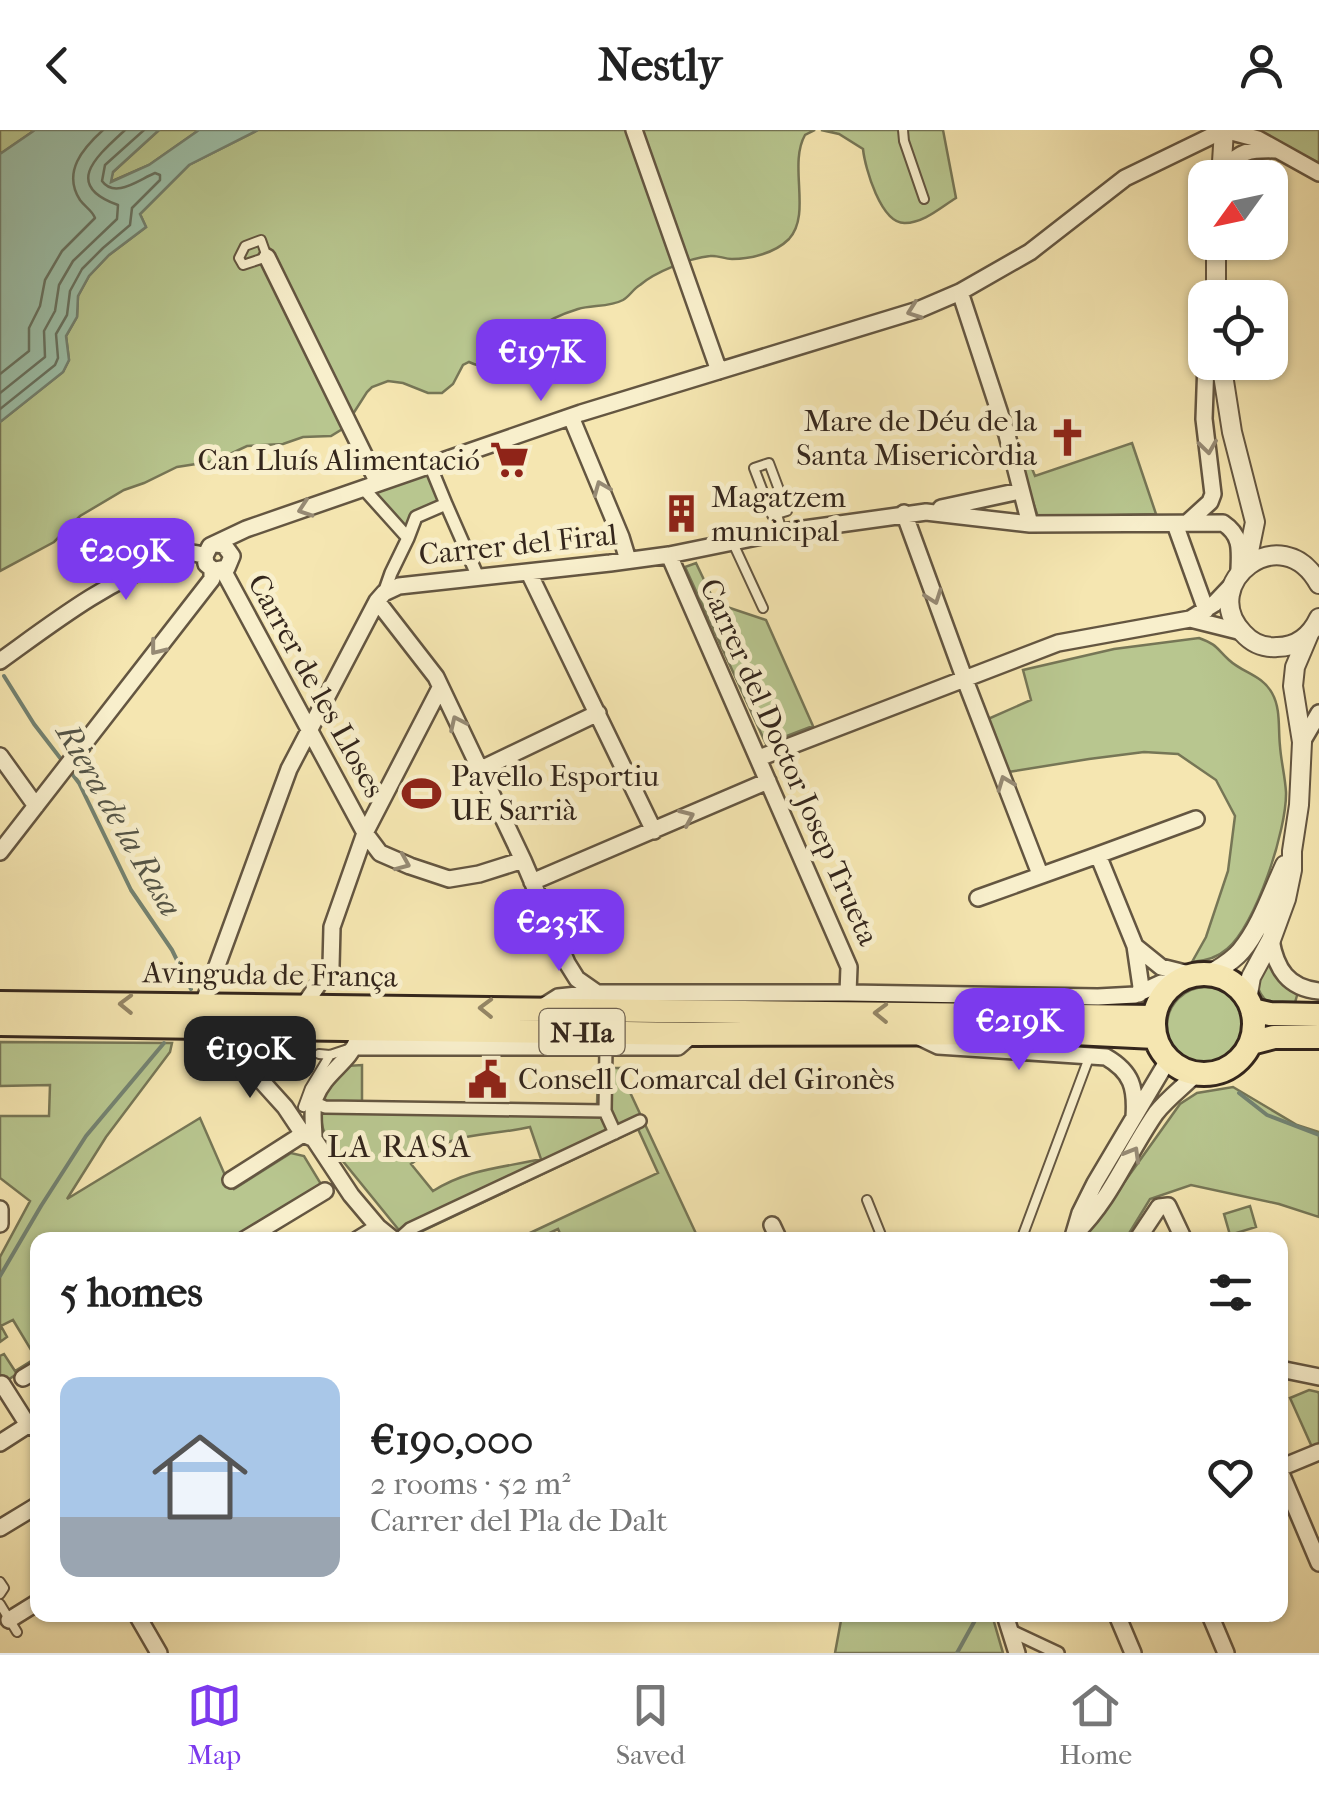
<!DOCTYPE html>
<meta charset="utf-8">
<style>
:root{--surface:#fff;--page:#f6f6f6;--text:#222;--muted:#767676;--line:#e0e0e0;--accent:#7c3aed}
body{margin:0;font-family:"IM FELL French Canon",serif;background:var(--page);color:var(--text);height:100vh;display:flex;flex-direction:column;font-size:38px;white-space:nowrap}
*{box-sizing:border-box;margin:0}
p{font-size:32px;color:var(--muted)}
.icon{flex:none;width:55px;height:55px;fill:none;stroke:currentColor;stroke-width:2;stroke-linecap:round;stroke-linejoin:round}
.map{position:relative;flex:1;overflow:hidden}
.details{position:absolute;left:30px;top:1102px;width:1258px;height:390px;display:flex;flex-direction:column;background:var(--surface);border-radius:20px;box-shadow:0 2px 8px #0004}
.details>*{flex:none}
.needle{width:65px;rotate:237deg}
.controls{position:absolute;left:1188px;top:30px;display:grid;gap:20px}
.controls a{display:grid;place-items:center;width:100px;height:100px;border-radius:20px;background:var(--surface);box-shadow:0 2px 8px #0004;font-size:50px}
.price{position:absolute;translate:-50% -85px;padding:0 22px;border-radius:20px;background:var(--accent);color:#fff;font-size:32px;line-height:65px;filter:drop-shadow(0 2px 5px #0008)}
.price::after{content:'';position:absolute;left:50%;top:60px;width:30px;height:22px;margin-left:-15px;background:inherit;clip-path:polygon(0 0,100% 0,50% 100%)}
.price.current{background:#222;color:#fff}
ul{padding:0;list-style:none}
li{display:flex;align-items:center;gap:30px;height:250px;padding:0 30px}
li+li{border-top:2px solid var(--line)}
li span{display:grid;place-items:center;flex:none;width:280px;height:200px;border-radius:20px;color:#555}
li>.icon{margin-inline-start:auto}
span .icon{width:120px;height:120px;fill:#fffc;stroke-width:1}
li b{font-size:42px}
h2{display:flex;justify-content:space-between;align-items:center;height:120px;padding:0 30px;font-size:42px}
header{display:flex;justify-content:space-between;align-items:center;height:130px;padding:0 30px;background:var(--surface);font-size:45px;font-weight:800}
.tab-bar{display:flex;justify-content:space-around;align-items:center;height:140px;border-top:2px solid var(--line);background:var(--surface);font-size:28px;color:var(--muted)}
.tab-bar a{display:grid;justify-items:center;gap:5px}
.tab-bar .current{color:var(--accent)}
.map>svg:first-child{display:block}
.green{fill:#b8c68f;stroke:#767656;stroke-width:2.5;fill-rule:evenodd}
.water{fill:#9dc0a9;stroke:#738271;stroke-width:2.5}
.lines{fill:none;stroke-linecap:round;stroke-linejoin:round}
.shore{stroke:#687362;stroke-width:2.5}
.stream{stroke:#738271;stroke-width:4}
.service-casing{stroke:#645641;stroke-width:12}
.pedestrian-casing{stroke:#645641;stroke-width:16}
.minor-casing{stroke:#645641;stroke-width:20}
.tertiary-casing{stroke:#645641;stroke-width:22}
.primary-casing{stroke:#34261c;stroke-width:28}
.service{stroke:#f8efcc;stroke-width:8}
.pedestrian{stroke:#f8efcc;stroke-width:11}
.minor{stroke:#f8efcc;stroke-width:15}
.tertiary{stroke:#f8efcc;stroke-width:18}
.primary{stroke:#f5e6b1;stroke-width:22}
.oneway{stroke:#968a74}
.oneway2{stroke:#948666}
.labels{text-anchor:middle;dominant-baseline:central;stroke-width:10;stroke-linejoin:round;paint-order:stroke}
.shield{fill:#f8efcc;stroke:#6f6251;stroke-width:2.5}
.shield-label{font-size:28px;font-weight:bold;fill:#34261c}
.poi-label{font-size:30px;fill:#34261c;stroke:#f8efcc;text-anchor:start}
.street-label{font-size:30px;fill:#34261c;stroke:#f8efcc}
.water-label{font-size:32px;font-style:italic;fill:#545446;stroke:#f8efcc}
.neighbourhood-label{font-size:32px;letter-spacing:2.5px;fill:#34261c;stroke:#f8efcc}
</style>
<header><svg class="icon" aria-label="back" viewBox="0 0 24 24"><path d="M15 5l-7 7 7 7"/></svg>Nestly<svg class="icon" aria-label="person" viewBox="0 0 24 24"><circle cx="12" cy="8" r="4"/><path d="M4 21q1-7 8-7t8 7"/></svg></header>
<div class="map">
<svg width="1319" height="1523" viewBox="0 0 1319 1523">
<rect width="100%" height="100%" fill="#f5e6b1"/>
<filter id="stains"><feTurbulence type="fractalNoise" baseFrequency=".002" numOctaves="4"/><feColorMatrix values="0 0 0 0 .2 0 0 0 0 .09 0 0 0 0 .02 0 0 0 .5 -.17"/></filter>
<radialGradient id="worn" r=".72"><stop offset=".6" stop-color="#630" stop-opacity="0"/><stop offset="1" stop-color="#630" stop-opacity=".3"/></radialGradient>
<path class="green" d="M0,0H35L0,24Z
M159,0H199L149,35L110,52L113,42Z
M258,0H815L805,5C788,35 812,84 789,109C775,123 751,129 732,129C724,129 718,125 710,126C690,128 655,142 640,155C633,159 630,166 623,170C610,177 592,175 578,179C565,183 548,190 537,199C514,219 506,249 469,232L463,235L453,254L442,263H428L403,253L388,251L372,257L367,262L344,298L331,306L303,307L283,314L247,316L215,331L177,337L144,353L124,360L80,386L54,412L0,441V292L63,242L69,230L66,206L77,187L78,166L89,146L109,125L146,97L140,84L189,35Z
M821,0H943L956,68C941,77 924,93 905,93C881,94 865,38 863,19L839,4Z
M1248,0H1319V33L1254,1Z
M1132,313L1156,384L1038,387L1022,339L1031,336L1035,346Z
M430,335L446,374L416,387L408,408L364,359Z
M696,433L715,473L766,490L813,596L766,614L685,437Z
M1199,508C1218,515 1216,518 1229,530C1243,543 1262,545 1272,563C1281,579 1278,598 1280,616C1281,631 1285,646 1286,662C1287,699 1256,795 1227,819C1217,828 1206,831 1192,832L1206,807L1228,741L1235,686L1216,650L1178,624L1144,622L1089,629L1008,642L988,589L1031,570L1023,540L1114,519Z
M1269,826L1298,862L1294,876L1270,875C1250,856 1257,847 1269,826Z
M1167 896a39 39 0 1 1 78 0a39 39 0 1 1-78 0Z
M0,912L172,913L170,922L106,1007L67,1069L200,988L224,1043L234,1059L291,1023L304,1026L321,1054L230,1110H38L37,1231L0,1255V1226L4,1224L15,1241L36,1228L13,1190L1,1196L7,1207L0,1212V1127L30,1071L0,1048V986H49L50,955L0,956Z
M362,935V972L597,976L598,938H629L621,943L699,1110H563L558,1099L535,1110H515L658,1043L638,999L418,1103L424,1110H407L329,1014C312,978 321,963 347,936ZM530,997L541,1029C501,1038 468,1039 433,1061L411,1034C455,999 480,1008 530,997Z
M1233,957L1297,995L1319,1002V1087L1279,1074L1191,1055L1150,1069L1125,1110H1083L1180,974L1197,963Z
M1250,1076L1256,1097L1230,1105L1224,1084Z
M1309,1260L1318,1262L1319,1264V1314L1312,1317L1290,1268Z
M842,1485H992L1003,1523H835Z"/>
<path class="water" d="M35,0H159L113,42L111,52L149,35L199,0H258L189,35L140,84L146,97L109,125L89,146L78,166L77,187L66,206L69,230L63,242L0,292V24Z"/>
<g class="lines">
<path class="shore" d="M0,244L29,221V198L40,176L45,150L62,121L95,88C92,80 85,77 80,70C62,42 83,18 103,0
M0,263L45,227L44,201L55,181L59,155L73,131L117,89L118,75C62,55 97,26 125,0
M0,279L55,235L58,228L56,204L67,185L70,161L82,139L103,118L130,95L132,78L160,50V45L155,43C138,50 115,69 102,51L105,35L144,0"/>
<path class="stream" d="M4,546L34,594L64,633
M70,641L79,653L131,760L172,820L191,859
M1239,963L1267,985L1319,1005
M0,1146L41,1076L86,1006L164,913
M957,1523L978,1485"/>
<defs>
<path id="service" d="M903,0L904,11L924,69
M261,110L267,127L243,135L239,128L245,116Z
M777,384L787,381L769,333L754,338L772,385L777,384L782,402
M732,411L763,478
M319,924L330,925L351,918
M242,925H278
M303,977L310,958L330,925
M867,1070L883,1110
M1021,1110L1090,925
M0,1452L4,1458L0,1464
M0,1474L17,1502"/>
<path id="pedestrian" d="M364,359L408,408L416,387L446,374L430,335
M446,374L478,447
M384,463L391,443L408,408
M606,918L605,981L615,1003
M313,972L325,977L605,981
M398,1110L410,1099L640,991
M1009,1500L1058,1523"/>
<path id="minor" d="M634,0L719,241
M1221,41C1240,21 1249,19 1276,20
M267,127L378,353
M960,162L1007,305L1030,394
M571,287L621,407L628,430
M941,378L1020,361
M904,383L965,550L1040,744
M1188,392L1210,372L1213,364L1204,289L1206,232
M1175,394L1206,480
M216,414L224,415L232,426L227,438L216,440
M669,425L849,837L848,863
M205,426L210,416L246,399L581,283L918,180L960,162L1030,122L1125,48L1224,0L1258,9L1319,43
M223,440L365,703L380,723L410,736L449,749L479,744L523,730
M529,443L654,701
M377,471L436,547L523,730L567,833L577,849L597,863
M1190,489L1242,502
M0,531C53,493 105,452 167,430C174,428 182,423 189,423C191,422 203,425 205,426
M1302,612L1319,583
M0,626L36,676
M759,628L1058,513L1190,489L1214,474L1232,455
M479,640L598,583
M0,722L212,449V439L206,434L205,426
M1098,725L1196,689
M532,752L768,651
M978,768L1098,725L1135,816L1141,857L1139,864
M1271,810C1276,839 1288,858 1319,861
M1135,816L1161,837L1193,845
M203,874L289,639L377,471L384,463L399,456L610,433L669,425L782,402L926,382L1030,394L1223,393C1241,405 1240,418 1239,439
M304,875L331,836L332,797L365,703L440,558
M539,879L558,867L597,863H848L1098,867L1135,865L1161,853L1172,854
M208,896L238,925L285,977L303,1004L314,1009L351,1065L378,1097L394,1110
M919,907L938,916L1106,927C1132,942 1136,958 1134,987
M355,917H678L693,904
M314,1009C314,996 311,980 315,968C325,942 348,934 358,909
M231,1050L303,1004
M0,1079V1094
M772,1095L779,1110
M1076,1103C1111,1069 1128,1023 1156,983C1167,969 1183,957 1196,944
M244,1110L325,1061
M357,1110L378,1097
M1072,1110L1080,1083L1095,1053L1168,930
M1137,1110L1159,1077L1168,1076L1184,1110
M1280,1239L1319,1247
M23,1248L38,1239
M2,1254L28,1295L38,1299
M0,1313L28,1295
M1280,1338L1319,1322
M1280,1341L1319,1433
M0,1398L38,1375
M137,1485L159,1523
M1005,1485L1017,1523
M1117,1485L1133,1523
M1210,1485L1226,1523
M9,1490L38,1472"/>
<path id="tertiary" d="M1221,48L1224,0
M1216,168V112
M1221,232L1232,302L1255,392L1246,436
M1319,454C1282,386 1196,454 1243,503C1252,513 1264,518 1277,517C1297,517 1311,505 1319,488
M1209,845C1220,838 1233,831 1241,821C1261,797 1272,763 1285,735
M1247,870L1251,847L1271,810L1286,769L1292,740V721L1299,675L1302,612L1293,556L1295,537L1309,504"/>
<path id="primary" d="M1154 894a50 50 0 1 1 100 0a50 50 0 1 1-100 0Z
M0,873L1154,887
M1252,880L1270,884L1319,885
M0,894L693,904L1074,903L1155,907
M1251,913L1274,907H1319"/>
</defs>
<use href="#service" class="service-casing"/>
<use href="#pedestrian" class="pedestrian-casing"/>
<use href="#minor" class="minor-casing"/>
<use href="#tertiary" class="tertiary-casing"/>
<use href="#primary" class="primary-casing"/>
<use href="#service" class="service"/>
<use href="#pedestrian" class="pedestrian"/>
<use href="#minor" class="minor"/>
<use href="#tertiary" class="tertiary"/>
<use href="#primary" class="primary"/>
</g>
<defs><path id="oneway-chevron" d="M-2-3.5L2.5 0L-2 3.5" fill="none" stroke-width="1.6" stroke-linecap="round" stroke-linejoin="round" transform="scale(2.5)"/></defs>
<g class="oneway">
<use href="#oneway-chevron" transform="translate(914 181) rotate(160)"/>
<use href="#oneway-chevron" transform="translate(1208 317) rotate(82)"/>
<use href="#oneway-chevron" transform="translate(601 358) rotate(-112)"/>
<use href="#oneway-chevron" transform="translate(305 379) rotate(161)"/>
<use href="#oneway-chevron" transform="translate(934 467) rotate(70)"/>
<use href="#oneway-chevron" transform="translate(157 518) rotate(128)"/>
<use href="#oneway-chevron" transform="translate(457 593) rotate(-115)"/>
<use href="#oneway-chevron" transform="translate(1005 653) rotate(-111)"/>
<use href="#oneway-chevron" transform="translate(687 687) rotate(-24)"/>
<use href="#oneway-chevron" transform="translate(403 733) rotate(23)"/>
<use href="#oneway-chevron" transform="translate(1133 1024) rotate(-60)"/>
</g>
<g class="oneway2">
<use href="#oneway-chevron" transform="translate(126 874) rotate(-179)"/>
<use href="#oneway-chevron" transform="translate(486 878) rotate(-179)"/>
<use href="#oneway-chevron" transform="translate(881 883) rotate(-179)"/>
</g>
<defs>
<symbol id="church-bare" viewBox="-9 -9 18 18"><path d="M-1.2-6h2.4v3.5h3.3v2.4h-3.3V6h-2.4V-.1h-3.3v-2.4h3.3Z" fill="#8f2418" stroke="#f8efcc" stroke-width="2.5" paint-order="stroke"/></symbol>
<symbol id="supermarket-bare" viewBox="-9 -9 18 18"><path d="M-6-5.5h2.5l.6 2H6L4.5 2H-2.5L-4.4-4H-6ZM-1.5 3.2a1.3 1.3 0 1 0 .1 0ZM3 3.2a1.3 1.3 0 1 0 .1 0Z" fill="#8f2418" stroke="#f8efcc" stroke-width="2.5" paint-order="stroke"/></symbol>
<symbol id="building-bare" viewBox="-9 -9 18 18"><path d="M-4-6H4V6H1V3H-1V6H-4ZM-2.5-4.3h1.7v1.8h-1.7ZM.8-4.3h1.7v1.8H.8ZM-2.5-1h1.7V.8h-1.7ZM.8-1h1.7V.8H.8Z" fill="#8f2418" stroke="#f8efcc" stroke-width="2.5" paint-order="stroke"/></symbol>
<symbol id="stadium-bare" viewBox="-9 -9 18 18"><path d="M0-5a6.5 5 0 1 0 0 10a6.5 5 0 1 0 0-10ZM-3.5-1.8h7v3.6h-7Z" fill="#8f2418" stroke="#f8efcc" stroke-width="2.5" paint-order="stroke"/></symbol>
<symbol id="civic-bare" viewBox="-9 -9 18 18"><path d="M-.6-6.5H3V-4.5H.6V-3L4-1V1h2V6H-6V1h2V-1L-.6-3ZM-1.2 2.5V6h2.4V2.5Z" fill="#8f2418" stroke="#f8efcc" stroke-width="2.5" paint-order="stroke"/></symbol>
</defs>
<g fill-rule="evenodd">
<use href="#church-bare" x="1040" y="280" width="55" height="55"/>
<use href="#supermarket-bare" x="482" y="302" width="55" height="55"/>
<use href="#building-bare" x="654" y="356" width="55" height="55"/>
<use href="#stadium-bare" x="394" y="636" width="55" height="55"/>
<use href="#civic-bare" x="460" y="922" width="55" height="55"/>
</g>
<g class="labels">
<rect class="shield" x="539.5" y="879" width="85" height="46" rx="8"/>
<g class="shield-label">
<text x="582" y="902">N-IIa</text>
</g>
<g class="poi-label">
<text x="1037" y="291" text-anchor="end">Mare de Déu de la<tspan x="1037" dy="34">Santa Misericòrdia</tspan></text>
<text x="480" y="330" text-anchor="end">Can Lluís Alimentació</text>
<text x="711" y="367">Magatzem<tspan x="711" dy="34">municipal</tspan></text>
<text x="451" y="646">Pavello Esportiu<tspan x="451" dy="34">UE Sarrià</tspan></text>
<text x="518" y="949">Consell Comarcal del Gironès</text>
</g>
<g class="street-label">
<text transform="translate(518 415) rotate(-6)">Carrer del Firal</text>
<text transform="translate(316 556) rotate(61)">Carrer de les Lloses</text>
<text transform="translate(789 632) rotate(66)">Carrer del Doctor Josep Trueta</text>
<text transform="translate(270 845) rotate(1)">Avinguda de França</text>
</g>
<g class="water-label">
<text transform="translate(119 690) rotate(60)">Riera de la Rasa</text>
</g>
<g class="neighbourhood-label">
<text x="400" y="1016">LA RASA</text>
</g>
</g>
<rect width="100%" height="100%" filter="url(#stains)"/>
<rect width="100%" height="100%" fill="url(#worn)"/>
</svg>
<div class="controls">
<a><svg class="needle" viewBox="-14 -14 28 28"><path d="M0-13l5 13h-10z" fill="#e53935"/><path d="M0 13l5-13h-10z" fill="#767676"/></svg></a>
<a><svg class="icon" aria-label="locate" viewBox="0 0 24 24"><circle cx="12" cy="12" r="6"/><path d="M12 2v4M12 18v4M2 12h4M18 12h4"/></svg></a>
</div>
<b class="price" style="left:541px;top:274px">€197K</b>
<b class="price" style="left:126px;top:473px">€209K</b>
<b class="price" style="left:559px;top:844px">€235K</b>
<b class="price" style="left:1019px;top:943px">€219K</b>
<b class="price current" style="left:250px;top:971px">€190K</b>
<section class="details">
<h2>5 homes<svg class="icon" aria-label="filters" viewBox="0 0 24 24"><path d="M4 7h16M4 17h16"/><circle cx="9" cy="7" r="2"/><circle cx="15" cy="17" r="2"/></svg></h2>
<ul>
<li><span style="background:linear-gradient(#a9c7e8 70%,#9aa5b1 0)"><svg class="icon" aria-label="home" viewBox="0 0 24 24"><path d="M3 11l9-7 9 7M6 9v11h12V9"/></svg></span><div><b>€190,000</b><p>2 rooms · 52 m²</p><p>Carrer del Pla de Dalt</p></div><svg class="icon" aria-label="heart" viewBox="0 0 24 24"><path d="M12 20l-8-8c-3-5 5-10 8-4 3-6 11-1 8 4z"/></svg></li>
</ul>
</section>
</div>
<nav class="tab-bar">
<a class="current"><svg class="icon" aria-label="map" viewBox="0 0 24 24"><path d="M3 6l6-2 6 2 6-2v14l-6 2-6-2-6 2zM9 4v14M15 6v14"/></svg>Map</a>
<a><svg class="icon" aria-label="saved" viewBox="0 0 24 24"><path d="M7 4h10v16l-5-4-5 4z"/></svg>Saved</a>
<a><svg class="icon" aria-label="home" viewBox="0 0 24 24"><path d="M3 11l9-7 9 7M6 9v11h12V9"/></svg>Home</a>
</nav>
